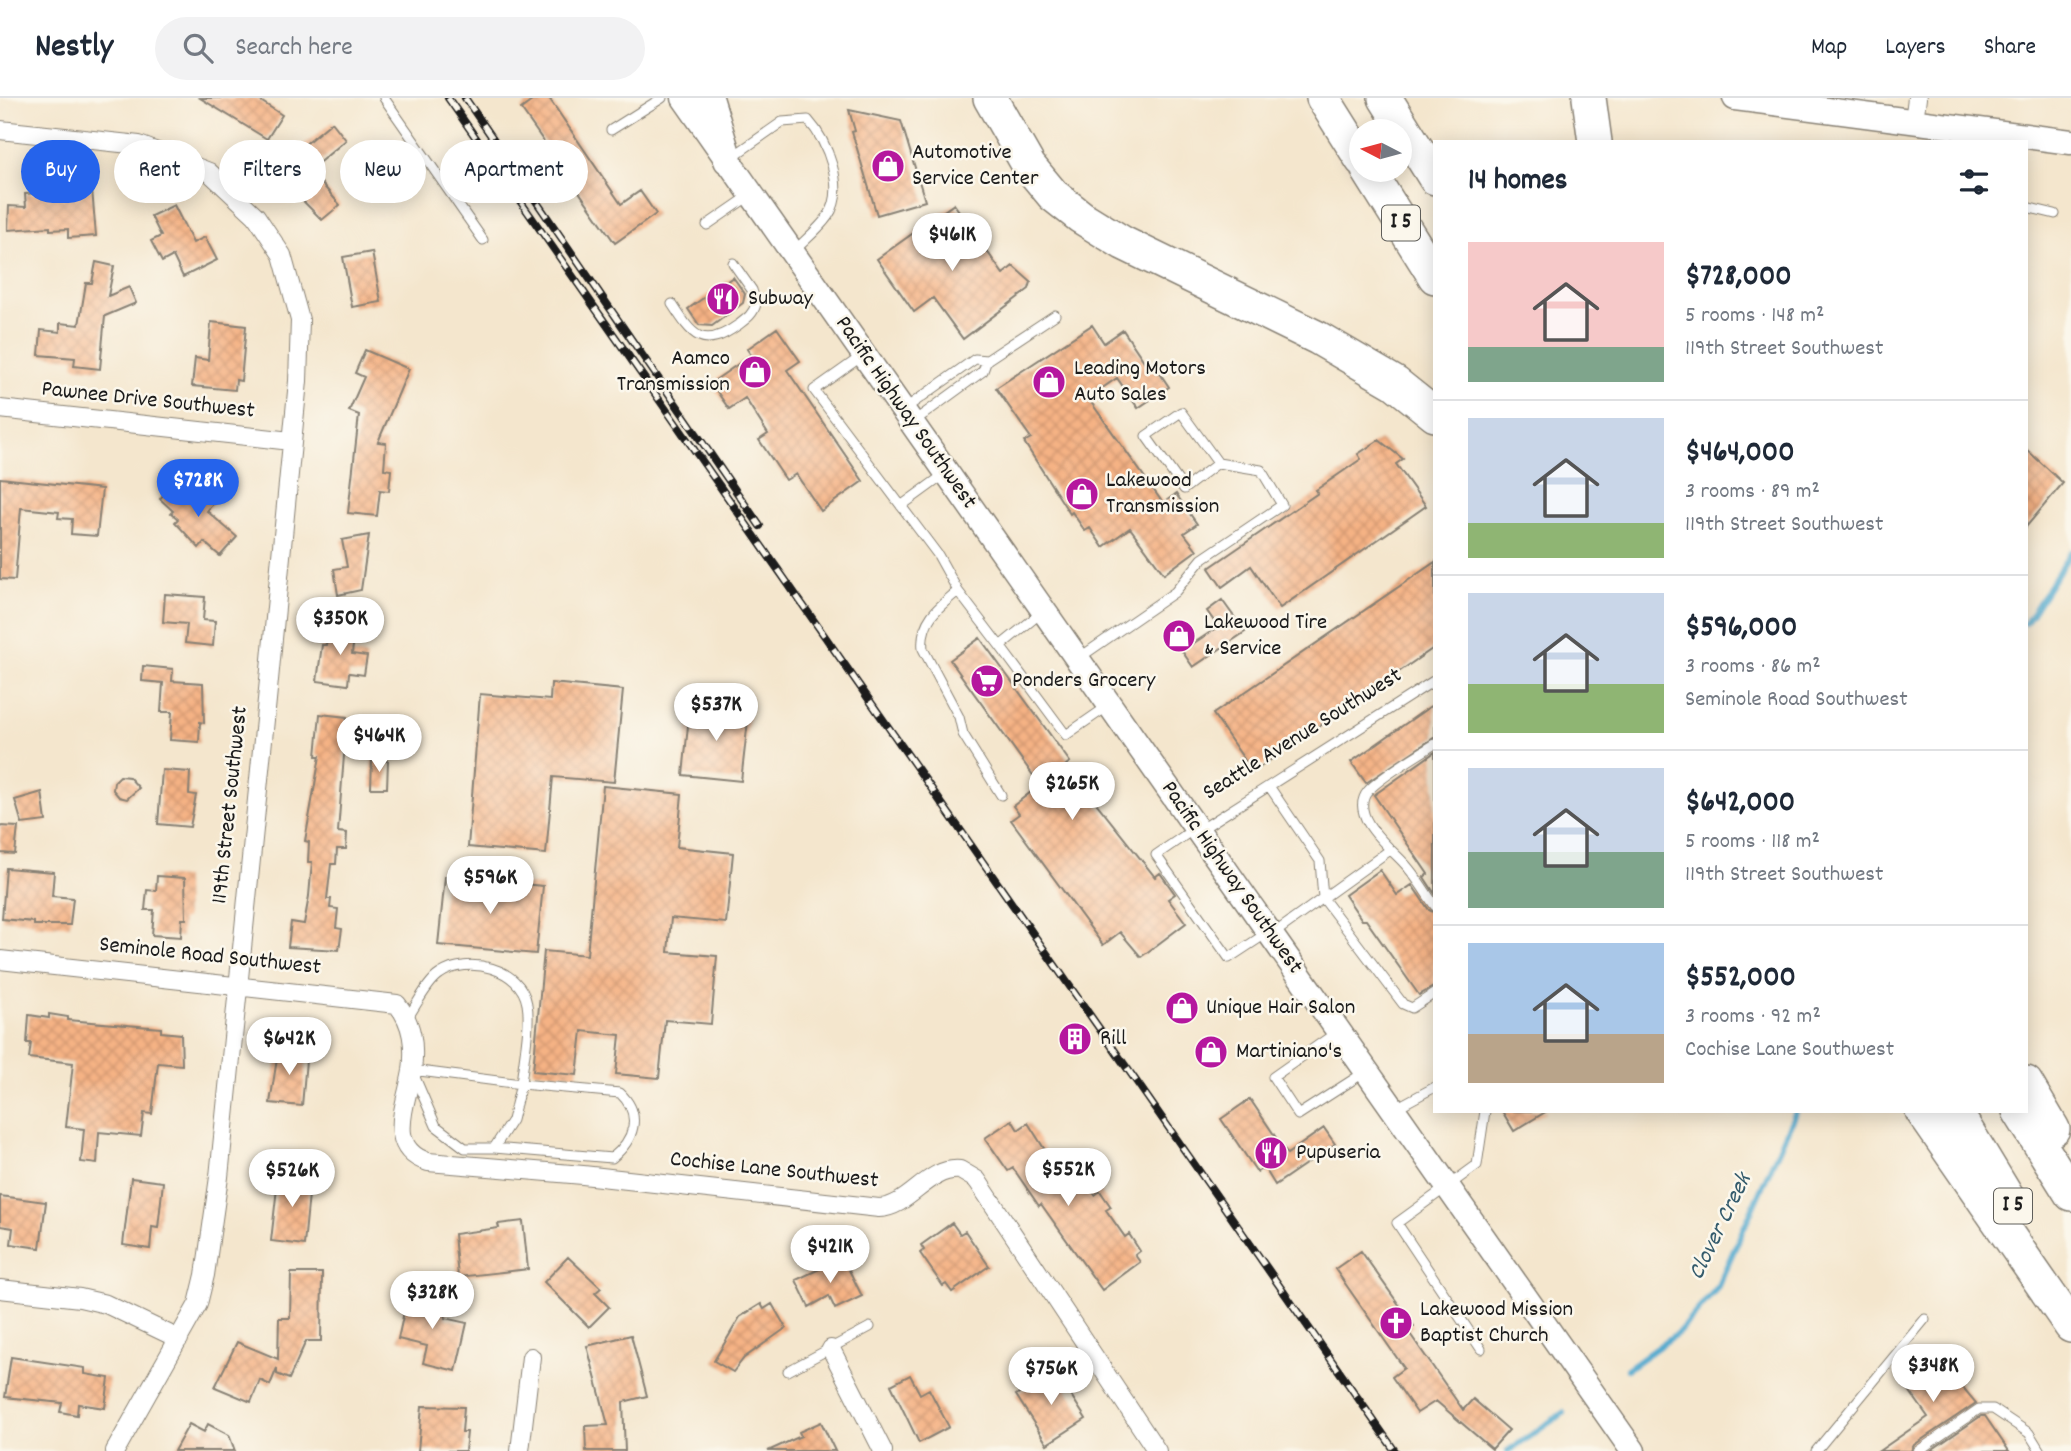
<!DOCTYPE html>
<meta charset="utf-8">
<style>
:root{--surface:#fff;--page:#f2f2f3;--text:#1f2937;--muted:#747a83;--line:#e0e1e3;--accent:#2563eb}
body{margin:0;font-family:Dekko,sans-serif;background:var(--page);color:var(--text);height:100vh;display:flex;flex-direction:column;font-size:26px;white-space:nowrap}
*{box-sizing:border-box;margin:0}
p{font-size:23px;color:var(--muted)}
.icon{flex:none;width:38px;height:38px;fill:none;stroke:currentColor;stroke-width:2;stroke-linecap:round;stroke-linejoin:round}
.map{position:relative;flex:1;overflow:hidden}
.details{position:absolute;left:1433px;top:42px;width:595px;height:973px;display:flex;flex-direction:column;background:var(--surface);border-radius:0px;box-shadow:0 4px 18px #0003}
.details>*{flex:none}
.top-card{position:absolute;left:21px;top:42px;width:665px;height:63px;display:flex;gap:14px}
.needle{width:46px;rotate:276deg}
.fabs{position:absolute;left:1349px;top:21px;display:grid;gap:14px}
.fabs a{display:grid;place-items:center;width:63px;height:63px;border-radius:50%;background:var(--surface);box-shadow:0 4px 18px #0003;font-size:35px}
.price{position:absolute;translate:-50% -60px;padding:0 16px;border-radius:24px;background:#fff;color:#222;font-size:23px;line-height:46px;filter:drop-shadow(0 2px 4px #0008)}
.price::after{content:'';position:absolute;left:50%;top:42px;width:21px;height:16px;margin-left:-10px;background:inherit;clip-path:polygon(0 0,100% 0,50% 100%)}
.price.current{background:var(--accent);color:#fff}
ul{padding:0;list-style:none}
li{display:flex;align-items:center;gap:21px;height:175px;padding:0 35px}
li+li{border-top:2px solid var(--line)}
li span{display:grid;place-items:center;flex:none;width:196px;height:140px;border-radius:0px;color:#555}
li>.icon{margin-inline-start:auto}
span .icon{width:84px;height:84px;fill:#fffc;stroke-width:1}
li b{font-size:30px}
h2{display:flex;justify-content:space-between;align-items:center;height:84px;padding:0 35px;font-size:30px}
.chip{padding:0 24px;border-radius:32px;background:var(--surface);box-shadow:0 4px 18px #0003;font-size:24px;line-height:63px}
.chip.current{background:var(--accent);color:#fff}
header{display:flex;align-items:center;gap:42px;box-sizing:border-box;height:98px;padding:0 35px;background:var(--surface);border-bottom:2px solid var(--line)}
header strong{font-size:33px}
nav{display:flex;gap:38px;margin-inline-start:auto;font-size:24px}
.search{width:490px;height:63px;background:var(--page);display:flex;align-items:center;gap:18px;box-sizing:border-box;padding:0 24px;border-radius:38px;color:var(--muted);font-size:26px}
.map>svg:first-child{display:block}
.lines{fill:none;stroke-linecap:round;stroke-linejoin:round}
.stream{stroke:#51a9ce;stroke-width:6}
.building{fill:url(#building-cross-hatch)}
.lane-casing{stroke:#888174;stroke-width:11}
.street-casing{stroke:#888174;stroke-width:20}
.secondary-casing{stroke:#888174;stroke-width:27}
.primary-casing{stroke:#888174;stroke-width:31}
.highway-casing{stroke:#888174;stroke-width:36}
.lane{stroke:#fff;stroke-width:9}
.street{stroke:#fff;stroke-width:18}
.secondary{stroke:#fff;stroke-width:24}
.primary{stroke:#fff;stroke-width:28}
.highway{stroke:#fff;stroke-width:33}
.rail-casing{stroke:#1c1c1c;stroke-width:8}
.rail{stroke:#fbf7ec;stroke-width:5;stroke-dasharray:16;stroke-linecap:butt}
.labels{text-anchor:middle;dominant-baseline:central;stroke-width:5;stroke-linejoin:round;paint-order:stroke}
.shield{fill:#fbf7ec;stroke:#5f5e5a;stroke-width:2}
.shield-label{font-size:21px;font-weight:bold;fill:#1c1c1c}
.poi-label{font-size:23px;fill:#1c1c1c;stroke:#fbf7ec;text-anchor:start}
.street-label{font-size:23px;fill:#1c1c1c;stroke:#fbf7ec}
.water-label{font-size:24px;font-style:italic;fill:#345b6c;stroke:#fbf7ec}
</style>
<header>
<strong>Nestly</strong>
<div class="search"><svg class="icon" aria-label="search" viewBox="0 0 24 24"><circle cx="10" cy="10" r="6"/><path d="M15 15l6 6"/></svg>Search here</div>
<nav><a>Map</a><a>Layers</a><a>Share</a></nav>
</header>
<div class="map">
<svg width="2071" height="1353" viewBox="0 0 2071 1353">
<defs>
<pattern id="building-cross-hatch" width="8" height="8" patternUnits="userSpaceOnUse" patternTransform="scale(1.75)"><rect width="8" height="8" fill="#f5b284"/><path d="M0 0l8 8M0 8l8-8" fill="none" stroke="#d19871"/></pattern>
</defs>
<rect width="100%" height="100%" fill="#fbf7ec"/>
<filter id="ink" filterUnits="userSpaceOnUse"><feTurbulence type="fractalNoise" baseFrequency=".0143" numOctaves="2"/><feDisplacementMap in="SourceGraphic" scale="14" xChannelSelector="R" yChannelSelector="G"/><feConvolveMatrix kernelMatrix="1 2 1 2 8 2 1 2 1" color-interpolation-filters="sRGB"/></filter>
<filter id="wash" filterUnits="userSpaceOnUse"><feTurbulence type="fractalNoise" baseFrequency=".00686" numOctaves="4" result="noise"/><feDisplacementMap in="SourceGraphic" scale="28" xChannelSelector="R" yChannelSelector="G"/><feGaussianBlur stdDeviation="1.57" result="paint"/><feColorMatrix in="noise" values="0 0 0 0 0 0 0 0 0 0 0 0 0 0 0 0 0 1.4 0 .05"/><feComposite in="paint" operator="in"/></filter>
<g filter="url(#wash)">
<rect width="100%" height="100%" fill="#f4e6cd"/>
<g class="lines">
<path class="stream" d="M2026,525L2071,454
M1627,1271L1679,1234L1717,1190L1796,1013
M1508,1353L1563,1315"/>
</g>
<g id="blocks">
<path class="building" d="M200,0H256L282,17L267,41Z
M536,0H549L621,106L640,93L656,116L615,145L521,11Z
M849,12L901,23L925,103L877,117L852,34L855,33Z
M332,24L346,42L310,72L340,107L322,122L299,99L302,97L281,72V66Z
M92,91L96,138L68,140V131L50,132V129L8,132L9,108L26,109L25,96Z
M954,106L1003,176L1013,168L1031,184L1029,191L963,241L933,200L914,214L877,161Z
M174,107L193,145L205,139L217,162L183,179L173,158L162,164L151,143L161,138L151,118Z
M372,154L381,204L352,209L343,159Z
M96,164L114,168L108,198L129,189L136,205L105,218L100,271L74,268L75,260L39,257L41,232L60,234V225L79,227L86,185H92Z
M733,179L745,196L743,205L712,228L699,227L688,211Z
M211,224L246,228L241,283L236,282L235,292L192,288L195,260L208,262Z
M1092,227L1104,245L1123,232L1150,272L1155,268L1169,289L1138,310L1117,280L1088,300L1163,405L1176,396L1197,426L1184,435L1197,452L1164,476L1130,430L1103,449L1090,430L1085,433L1072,414L1070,416L1024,344L1031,340L996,290Z
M777,230L800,263L787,272L863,383L821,413L796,376L786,382L759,342L768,336L745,300L729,311L711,285L751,257L747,251Z
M365,252L409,271L378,344L386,345L384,371L391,372L389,393L380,392L377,418L348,415L359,317L349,313L364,279L355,275Z
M1379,342L1403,361L1396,366L1426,408L1280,510L1251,468L1222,489L1209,470L1318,395L1316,392L1361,361L1358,356Z
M2026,351L2063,385L2026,429Z
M0,380L102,391L97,438L71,436L72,421L58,420L59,414L21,410L15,482L0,481Z
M172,386L186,399L196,387L215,403L207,413L237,439L220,458L204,444L199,450L175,424L178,421L171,415L173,413L160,401Z
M369,437L361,492L338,497L334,471L347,469L342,442Z
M1435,464V549L1253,674L1213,616Z
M165,496L205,499L203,522L215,523L213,548L185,545L187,526L163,524Z
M1222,502L1245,534L1193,569L1182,553L1218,529L1207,513Z
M329,526L355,530L352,556L367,558L364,577L349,575L348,587L317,583L322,547H326Z
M980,540L1070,664L1066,667L1155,779L1160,775L1175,796L1168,801L1186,825L1141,859L1120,834L1103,847L1011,722L1019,716L1013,708L1040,687L950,562Z
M143,568L173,571L172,583L203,585L204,625L200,624L199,644L170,642L172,614H161L163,585L142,583Z
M551,585L623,592L614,684L553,679L546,756L468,749L480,596L550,602Z
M1435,605V639L1366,685L1351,664Z
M690,608L749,614L741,683L683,677Z
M320,616L347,619L338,734L347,735L346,751H337L336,766H331L327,801H331L330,810L338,811L336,830L342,831L339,852L288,849L291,824L304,826L309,798L312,764H308L309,744L305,743L320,658H316Z
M1435,654V796L1424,779L1428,776L1374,697Z
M372,662L388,663L387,690H371Z
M162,672L190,674L189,696L196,697L190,729L158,726Z
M120,678L129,679L139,690L127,701L119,699L113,692L114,684Z
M603,688L682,696L677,749L733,755L726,825L671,820L668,854L717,858L711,926L665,922L659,980L616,976L620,937L582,933L577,977L533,973L544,853L587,857Z
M42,694L46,723L22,726L15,702Z
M0,728L18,729L15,756L0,755Z
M6,770L54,774L52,798L73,800L70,827H34V824L2,821Z
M1380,772L1397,797L1412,787L1429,812L1435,815V888L1419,897L1366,822H1362L1345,797Z
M157,778L185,780L186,821H182L181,839L152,837L154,812H145L147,792L156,793Z
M445,779L543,788L536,856L438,847Z
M49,916L68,919V922L161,930V934L181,936L182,967L158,965L152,1016L144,1015L141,1038L99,1034L97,1066L81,1064L84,1031L66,1029L73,965L29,960L31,945H27L29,917L49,920Z
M279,948L307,951L302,1008L270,1005Z
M1250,1001L1287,1056L1324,1030L1335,1046L1275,1087L1264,1069L1257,1074L1221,1021Z
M1502,1013H1547L1514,1033Z
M1012,1022L1018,1032L1028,1025L1045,1052L1036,1058L1068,1103L1089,1088L1095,1097L1100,1093L1111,1109L1106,1112L1125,1139L1129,1136L1140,1153L1135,1157L1140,1164L1102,1192L1041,1106L1039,1108L1013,1070L1008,1073L985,1040Z
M282,1073L311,1076L304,1147L271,1143L277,1090L280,1091Z
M131,1080L163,1084L158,1130L152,1129L150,1151L123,1147Z
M0,1098L46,1104L40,1150L11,1146L13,1130L0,1128Z
M523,1123L528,1171L458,1179L454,1136L499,1130L498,1126Z
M952,1125L960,1136L965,1133L989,1168L952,1194L946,1186L943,1188L920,1155L924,1152L921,1147Z
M1361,1153L1414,1228L1408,1233L1463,1312L1473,1301L1509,1332L1492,1351L1436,1303L1417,1315L1392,1279L1404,1270L1335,1171Z
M568,1159L601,1190L595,1195L609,1209L589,1229L544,1184Z
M843,1160L862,1198L835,1211L829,1198L809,1209L796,1182Z
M291,1175H322L321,1243H306L289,1281L277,1276V1270L270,1287L260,1282L251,1304L215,1289L237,1244L278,1261L279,1220H290Z
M402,1188L419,1192L416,1204L447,1212L445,1220L467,1225L456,1273L423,1265L427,1248L398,1241L406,1205L398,1203Z
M761,1206L764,1211L772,1206L786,1230L744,1260L733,1274L714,1263L740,1219Z
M631,1237L647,1298L623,1304L625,1353H586L585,1328L608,1327L587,1248Z
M11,1259L85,1270V1276L109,1280L105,1310L78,1306L77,1317L60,1314L62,1305L5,1299Z
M1940,1262L1976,1305L1914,1347L1911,1353H1879L1928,1319L1906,1288L1931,1266L1932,1269Z
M1055,1272L1086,1321L1047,1346L1016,1297Z
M910,1277L920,1296L929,1291L949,1329L919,1345L891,1287Z
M422,1308L464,1309L462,1334H467L465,1353H418Z
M1981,1318H1985L2009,1353H1930Z
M821,1324L835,1353H768L801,1338L799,1334Z
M189,1326L204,1334L208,1326L229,1337L235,1353H174Z"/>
</g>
</g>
<g filter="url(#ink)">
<use href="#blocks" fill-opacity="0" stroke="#888174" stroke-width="2"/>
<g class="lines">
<defs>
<path id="lane" d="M384,0L483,142
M611,32L662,0
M732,59L782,24L808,22C827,43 847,91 828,118C819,131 805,142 794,153
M2026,109L2055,116
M707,127L752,96
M672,206C692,237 702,253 738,227C746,221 753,217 756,206L752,192L733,165
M862,258L814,292L938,457L958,493L1000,548
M903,312L975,261L987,262
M913,324L983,273L987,262L1055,217
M901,408L945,376
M958,493C938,509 920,523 923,551L959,619L963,636L1001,697
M1042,514L1000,548L1066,637L1108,608
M1079,560L1175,494L1202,461L1282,407L1261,372L1218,365L1181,314L1146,338L1184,391L1218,365
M1435,646C1418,657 1380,679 1368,693C1348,717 1389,749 1403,764C1415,776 1425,794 1435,808
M1269,688L1320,763L1323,800L1403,906L1412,910L1435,895
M1194,731L1156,757L1229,860L1267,835
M1200,732L1435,582
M1273,836L1390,752
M408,919C417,907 427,884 440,876C468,857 521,870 527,906C531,927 523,964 521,986L620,995C643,1017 634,1042 612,1060L494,1050H465L436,1028L414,977
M1337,934L1273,979L1298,1017L1365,974
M412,972L521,986L512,1022L494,1050
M1396,1010L1435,989
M1481,1251L1397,1125L1477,1067L1485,1013
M788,1273L870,1229
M1816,1353L1925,1221
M1918,1353L1979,1311H1993L2029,1335L2040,1353"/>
<path id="street" d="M1914,23L1917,0
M0,32L139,47L209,74L256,118L282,157L300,222L298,283L269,582L219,1079L205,1177L198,1206L115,1353
M0,311L291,343
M0,862L397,906C413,926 415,948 412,973C407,1005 384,1050 428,1064L583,1077L879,1110C910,1109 927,1069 960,1072L977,1082L1157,1353
M0,1191L80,1200L106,1206L179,1241
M831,1251L883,1353
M520,1353L531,1259"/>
<path id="secondary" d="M684,0L1633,1353
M1735,0L2071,44"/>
<path id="primary" d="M709,0L728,62"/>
<path id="highway" d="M990,0L1029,68L1053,97L1081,119L1123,145L1318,240L1395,285L1435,317
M1323,0L1362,62
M1385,0L1435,80
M1589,0L1595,44
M1368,72L1435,179
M2026,985L2053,1031
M1922,1013L2071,1228
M1955,1013L2012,1107
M2019,1013L2071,1096"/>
</defs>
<use href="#lane" class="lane-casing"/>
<use href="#street" class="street-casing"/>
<use href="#secondary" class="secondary-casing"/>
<use href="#primary" class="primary-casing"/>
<use href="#highway" class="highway-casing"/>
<use href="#lane" class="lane"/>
<use href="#street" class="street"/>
<use href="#secondary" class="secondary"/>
<use href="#primary" class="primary"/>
<use href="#highway" class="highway"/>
<defs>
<path id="rail" d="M448,0L1395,1353
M465,0L760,428"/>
</defs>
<use href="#rail" class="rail-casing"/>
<use href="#rail" class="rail"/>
</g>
</g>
<defs>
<symbol id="shop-disc" viewBox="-11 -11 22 22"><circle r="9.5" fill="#b5179e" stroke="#fbf7ec"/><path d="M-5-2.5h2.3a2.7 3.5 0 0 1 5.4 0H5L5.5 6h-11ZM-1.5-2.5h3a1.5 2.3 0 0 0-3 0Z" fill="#fff"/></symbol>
<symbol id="restaurant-disc" viewBox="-11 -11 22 22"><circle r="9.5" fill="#b5179e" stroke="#fbf7ec"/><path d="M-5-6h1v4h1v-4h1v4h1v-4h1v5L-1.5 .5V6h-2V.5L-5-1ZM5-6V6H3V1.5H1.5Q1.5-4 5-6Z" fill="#fff"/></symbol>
<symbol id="supermarket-disc" viewBox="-11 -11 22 22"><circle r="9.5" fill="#b5179e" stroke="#fbf7ec"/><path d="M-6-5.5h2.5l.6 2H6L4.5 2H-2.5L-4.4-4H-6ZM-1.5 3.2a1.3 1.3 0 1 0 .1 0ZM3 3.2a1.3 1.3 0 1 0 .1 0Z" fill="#fff"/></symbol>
<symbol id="building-disc" viewBox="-11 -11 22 22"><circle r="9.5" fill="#b5179e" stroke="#fbf7ec"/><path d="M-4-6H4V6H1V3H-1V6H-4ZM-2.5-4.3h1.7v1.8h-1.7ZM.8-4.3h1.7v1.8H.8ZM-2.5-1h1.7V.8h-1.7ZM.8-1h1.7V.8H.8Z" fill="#fff"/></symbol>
<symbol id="church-disc" viewBox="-11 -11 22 22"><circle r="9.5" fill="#b5179e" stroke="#fbf7ec"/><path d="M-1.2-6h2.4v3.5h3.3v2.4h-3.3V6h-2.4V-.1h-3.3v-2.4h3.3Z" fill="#fff"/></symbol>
</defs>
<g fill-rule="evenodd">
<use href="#shop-disc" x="869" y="49" width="38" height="38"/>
<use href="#restaurant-disc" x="704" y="182" width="38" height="38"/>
<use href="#shop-disc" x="736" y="255" width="38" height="38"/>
<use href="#shop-disc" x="1030" y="265" width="38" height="38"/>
<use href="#shop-disc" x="1063" y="377" width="38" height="38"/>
<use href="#shop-disc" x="1160" y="519" width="38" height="38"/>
<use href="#supermarket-disc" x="968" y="564" width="38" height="38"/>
<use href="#shop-disc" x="1163" y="891" width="38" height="38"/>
<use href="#building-disc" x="1056" y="922" width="38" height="38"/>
<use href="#shop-disc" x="1192" y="935" width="38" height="38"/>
<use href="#restaurant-disc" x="1252" y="1036" width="38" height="38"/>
<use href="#church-disc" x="1377" y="1206" width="38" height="38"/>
</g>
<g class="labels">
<g class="shield">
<rect x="1382" y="107.5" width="38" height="35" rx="5"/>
<rect x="1994" y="1090.5" width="38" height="35" rx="5"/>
</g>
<g class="shield-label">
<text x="1401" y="125">I 5</text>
<text x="2013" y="1108">I 5</text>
</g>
<g class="poi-label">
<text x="912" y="55">Automotive<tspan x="912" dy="26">Service Center</tspan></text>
<text x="748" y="201">Subway</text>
<text x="730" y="261" text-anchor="end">Aamco<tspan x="730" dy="26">Transmission</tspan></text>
<text x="1074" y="271">Leading Motors<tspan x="1074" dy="26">Auto Sales</tspan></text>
<text x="1106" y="383">Lakewood<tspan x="1106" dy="26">Transmission</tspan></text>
<text x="1204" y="525">Lakewood Tire<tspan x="1204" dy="26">&amp; Service</tspan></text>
<text x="1012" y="583">Ponders Grocery</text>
<text x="1206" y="910">Unique Hair Salon</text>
<text x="1100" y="941">Rill</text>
<text x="1236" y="954">Martiniano's</text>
<text x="1296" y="1055">Pupuseria</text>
<text x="1420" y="1212">Lakewood Mission<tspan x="1420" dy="26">Baptist Church</tspan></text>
</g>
<g class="street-label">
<text transform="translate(148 303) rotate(6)">Pawnee Drive Southwest</text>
<text transform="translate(905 315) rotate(55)">Pacific Highway Southwest</text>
<text transform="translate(1303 637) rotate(-32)">Seattle Avenue Southwest</text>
<text transform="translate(231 707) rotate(-84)">119th Street Southwest</text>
<text transform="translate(1231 780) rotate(55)">Pacific Highway Southwest</text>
<text transform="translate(210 859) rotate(6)">Seminole Road Southwest</text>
<text transform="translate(774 1073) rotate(6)">Cochise Lane Southwest</text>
</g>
<g class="water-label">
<text transform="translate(1721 1129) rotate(-64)">Clover Creek</text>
</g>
</g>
</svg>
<div class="fabs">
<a><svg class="needle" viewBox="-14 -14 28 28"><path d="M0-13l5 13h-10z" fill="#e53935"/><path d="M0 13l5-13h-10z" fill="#747a83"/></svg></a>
</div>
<b class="price" style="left:952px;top:175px">$461K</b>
<b class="price current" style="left:198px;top:421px">$728K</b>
<b class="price" style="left:340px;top:559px">$350K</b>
<b class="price" style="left:716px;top:645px">$537K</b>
<b class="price" style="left:379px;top:676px">$464K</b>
<b class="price" style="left:1072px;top:724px">$265K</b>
<b class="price" style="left:490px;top:818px">$596K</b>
<b class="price" style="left:289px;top:979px">$642K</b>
<b class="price" style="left:1068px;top:1110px">$552K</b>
<b class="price" style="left:292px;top:1111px">$526K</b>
<b class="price" style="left:830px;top:1187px">$421K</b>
<b class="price" style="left:432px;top:1233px">$328K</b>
<b class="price" style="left:1933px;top:1306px">$348K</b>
<b class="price" style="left:1051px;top:1309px">$756K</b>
<div class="top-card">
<a class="chip current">Buy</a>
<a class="chip">Rent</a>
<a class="chip">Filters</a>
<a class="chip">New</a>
<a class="chip">Apartment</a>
</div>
<section class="details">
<h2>14 homes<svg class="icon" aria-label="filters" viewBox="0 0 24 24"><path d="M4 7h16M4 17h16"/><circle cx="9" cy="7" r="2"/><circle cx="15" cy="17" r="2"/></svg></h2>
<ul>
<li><span style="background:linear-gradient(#f6c9c9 75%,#7fa58c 0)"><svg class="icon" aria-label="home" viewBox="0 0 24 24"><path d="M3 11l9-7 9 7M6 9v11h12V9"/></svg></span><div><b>$728,000</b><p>5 rooms · 148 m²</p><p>119th Street Southwest</p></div></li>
<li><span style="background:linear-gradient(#c9d6e8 75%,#8fb573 0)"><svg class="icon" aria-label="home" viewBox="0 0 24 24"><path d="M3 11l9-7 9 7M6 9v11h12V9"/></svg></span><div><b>$464,000</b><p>3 rooms · 89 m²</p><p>119th Street Southwest</p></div></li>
<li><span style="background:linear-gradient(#c9d6e8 65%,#8fb573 0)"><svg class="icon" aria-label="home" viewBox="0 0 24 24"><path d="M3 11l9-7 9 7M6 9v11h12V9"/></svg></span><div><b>$596,000</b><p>3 rooms · 86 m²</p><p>Seminole Road Southwest</p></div></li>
<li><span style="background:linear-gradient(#c9d6e8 60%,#7fa58c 0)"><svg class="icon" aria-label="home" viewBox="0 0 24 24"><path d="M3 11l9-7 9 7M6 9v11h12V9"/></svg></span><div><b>$642,000</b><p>5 rooms · 118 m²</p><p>119th Street Southwest</p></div></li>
<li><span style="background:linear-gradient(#a9c7e8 65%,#b9a48a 0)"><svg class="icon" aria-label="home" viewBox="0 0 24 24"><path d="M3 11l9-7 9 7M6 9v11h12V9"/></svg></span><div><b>$552,000</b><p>3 rooms · 92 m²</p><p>Cochise Lane Southwest</p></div></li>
</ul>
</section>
</div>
